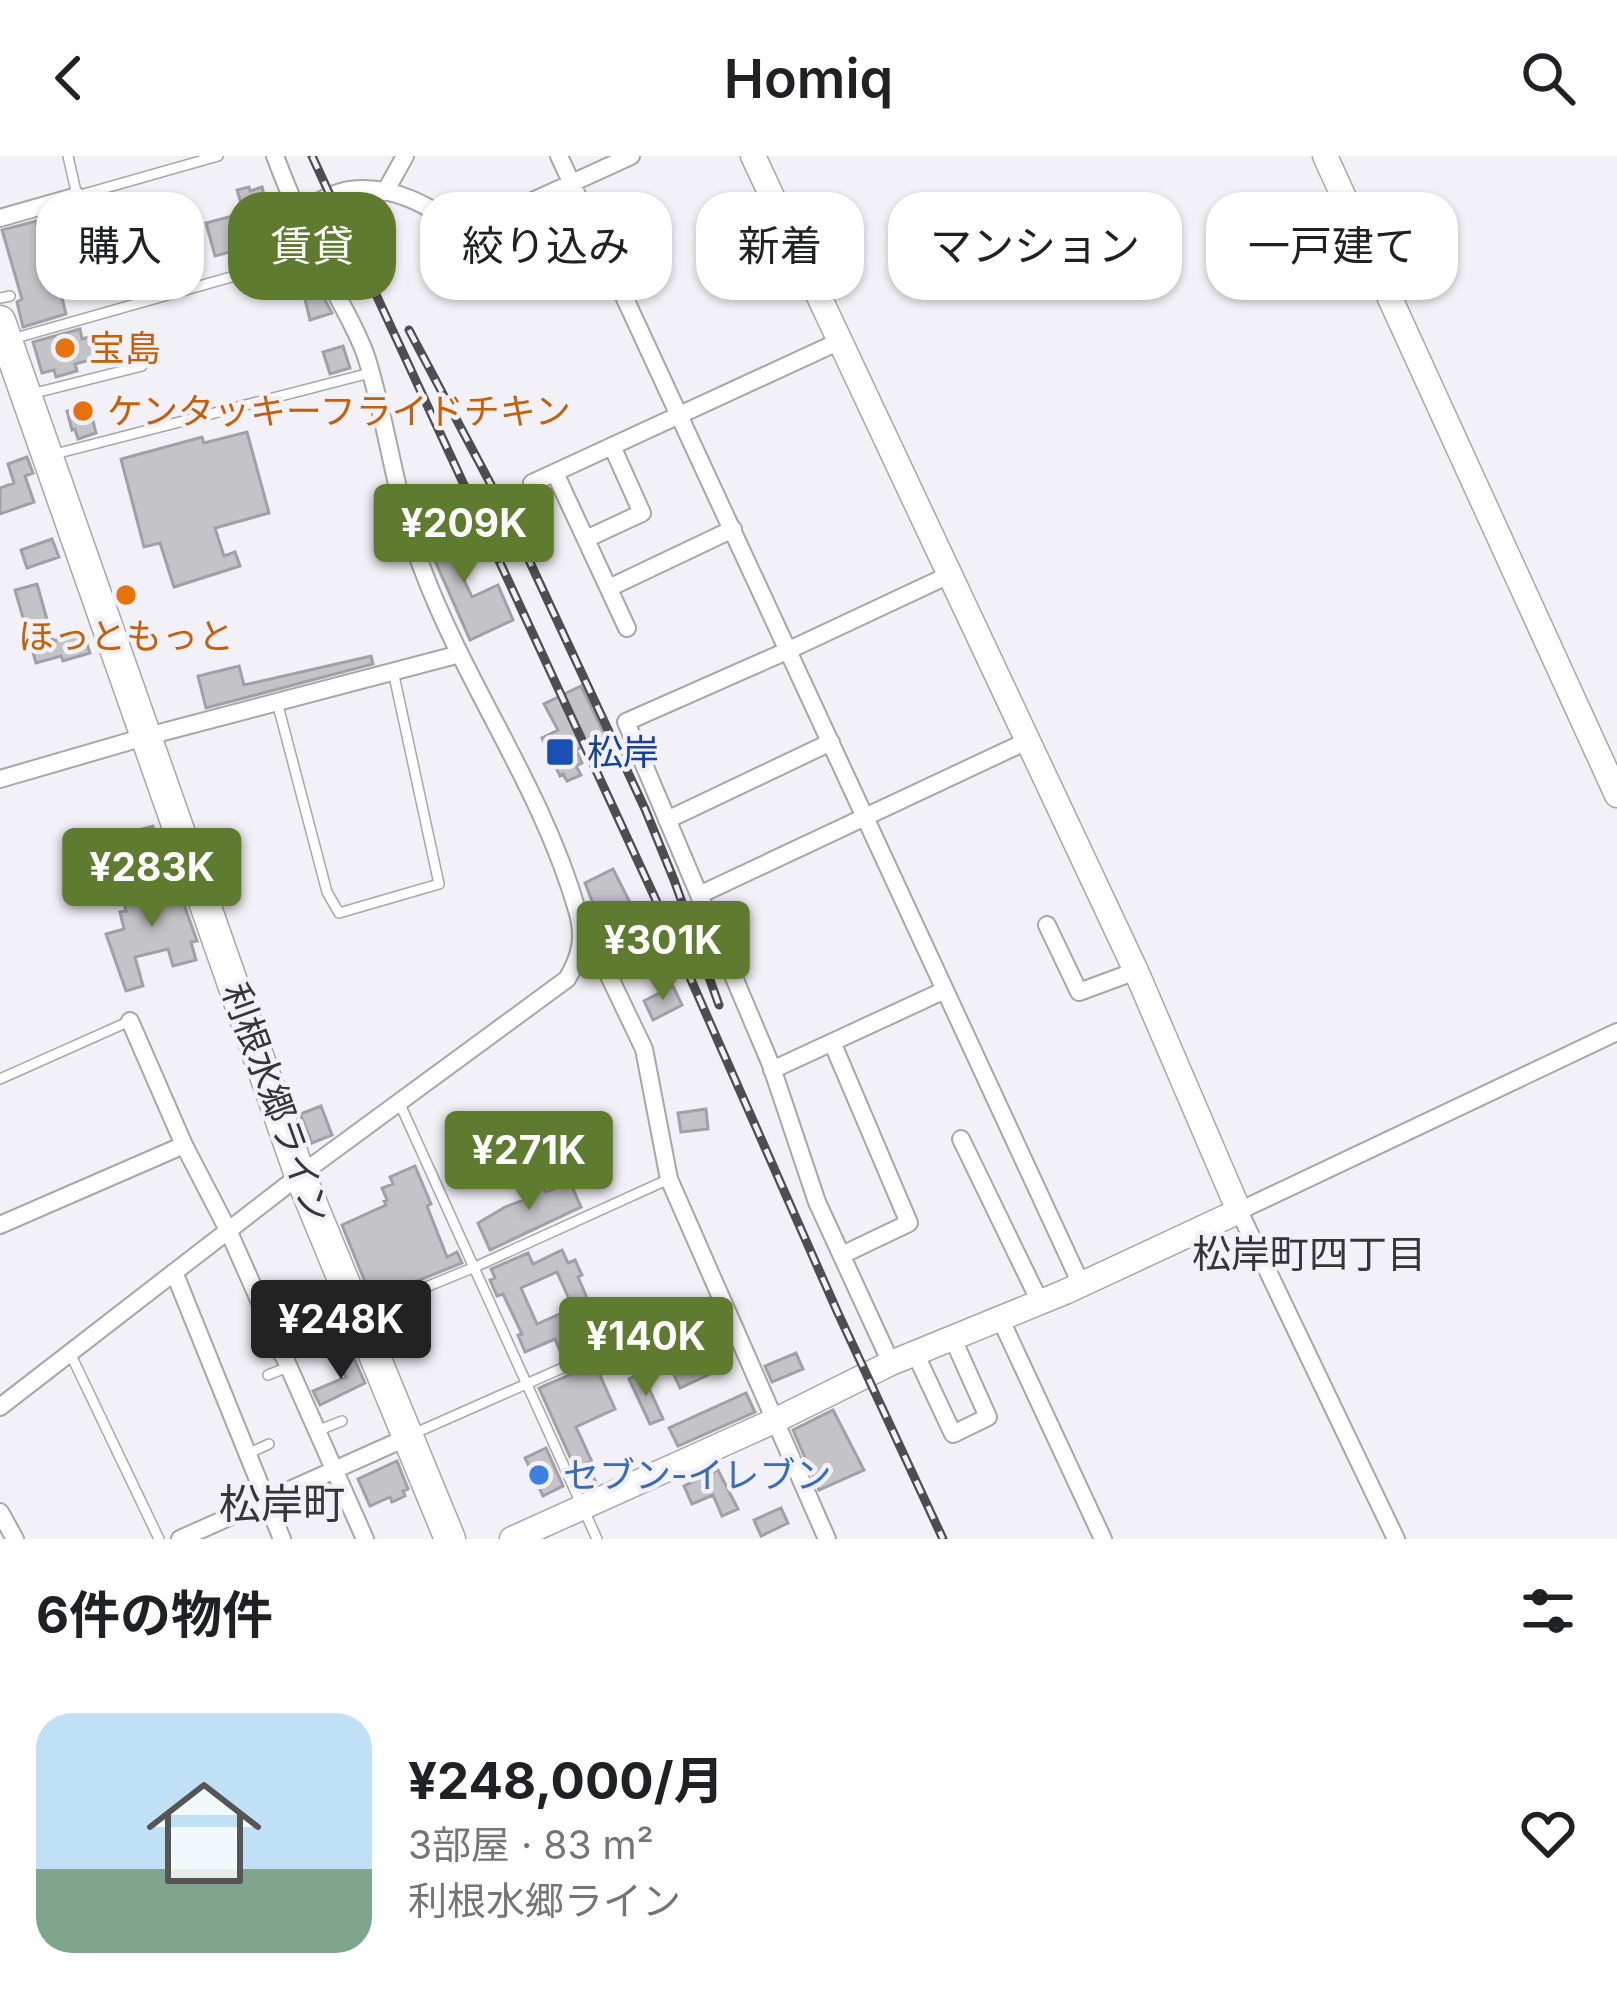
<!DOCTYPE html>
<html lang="ja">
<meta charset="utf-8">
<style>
:root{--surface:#fff;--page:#f2f2f2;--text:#202124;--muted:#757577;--accent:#5f7b2f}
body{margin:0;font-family:Inter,"Noto Sans JP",sans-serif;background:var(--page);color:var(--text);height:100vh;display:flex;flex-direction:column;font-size:45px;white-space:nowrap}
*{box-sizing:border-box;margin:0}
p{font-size:39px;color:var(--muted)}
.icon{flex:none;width:66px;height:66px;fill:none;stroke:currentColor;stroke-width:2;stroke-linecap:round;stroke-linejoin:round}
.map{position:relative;height:1383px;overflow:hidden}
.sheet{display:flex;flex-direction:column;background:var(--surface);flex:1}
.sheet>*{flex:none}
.top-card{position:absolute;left:36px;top:36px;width:1545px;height:108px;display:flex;gap:24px}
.price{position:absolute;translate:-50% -102px;padding:0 27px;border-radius:12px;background:var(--accent);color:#fff;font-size:39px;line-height:78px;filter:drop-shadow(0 3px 6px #0008)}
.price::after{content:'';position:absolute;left:50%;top:72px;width:36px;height:27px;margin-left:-18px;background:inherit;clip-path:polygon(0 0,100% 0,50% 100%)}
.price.selected{background:#222;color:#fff}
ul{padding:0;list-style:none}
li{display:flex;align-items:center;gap:36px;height:300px;padding:0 36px}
li span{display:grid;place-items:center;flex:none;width:336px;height:240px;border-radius:36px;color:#555}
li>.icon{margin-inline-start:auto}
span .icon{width:144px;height:144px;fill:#fffc;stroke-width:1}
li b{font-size:51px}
h2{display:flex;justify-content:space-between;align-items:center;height:144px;padding:0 36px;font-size:51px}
.tag{padding:0 42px;border-radius:36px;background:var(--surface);box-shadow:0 3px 9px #0004;font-size:42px;line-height:108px}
.tag.selected{background:var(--accent);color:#fff}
header{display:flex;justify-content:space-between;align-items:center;height:156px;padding:0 36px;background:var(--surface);font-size:54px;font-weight:600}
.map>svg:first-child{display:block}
.building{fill:#c3c3c8;stroke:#a0a0a5;stroke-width:3;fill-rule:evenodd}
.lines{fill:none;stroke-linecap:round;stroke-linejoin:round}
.lane-casing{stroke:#a6a7ab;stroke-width:12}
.street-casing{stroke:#a6a7ab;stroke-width:20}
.secondary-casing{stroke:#a6a7ab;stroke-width:27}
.highway-casing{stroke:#a6a7ab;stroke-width:33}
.lane{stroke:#fff;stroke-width:9}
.street{stroke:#fff;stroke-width:16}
.secondary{stroke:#fff;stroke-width:24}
.highway{stroke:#fff;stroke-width:30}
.rail-casing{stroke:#4e4e50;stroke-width:9}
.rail{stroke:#f1f1f7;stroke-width:4.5;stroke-dasharray:14;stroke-linecap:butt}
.food-dot{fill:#e8710a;stroke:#f1f1f7;stroke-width:4.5}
.transit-dot{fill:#1a4fb4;stroke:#f1f1f7;stroke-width:4.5}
.shop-dot{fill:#3f7fe0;stroke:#f1f1f7;stroke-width:4.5}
.labels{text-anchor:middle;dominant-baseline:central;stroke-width:9;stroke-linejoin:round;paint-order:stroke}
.food-label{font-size:36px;fill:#c56008;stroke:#f1f1f7;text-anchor:start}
.transit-label{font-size:36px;fill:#164399;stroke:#f1f1f7;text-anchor:start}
.street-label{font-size:36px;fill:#363638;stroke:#f1f1f7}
.shop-label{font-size:36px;fill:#366cbe;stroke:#f1f1f7;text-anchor:start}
.neighbourhood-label{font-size:39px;fill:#363638;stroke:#f1f1f7}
.quarter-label{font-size:42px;fill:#363638;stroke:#f1f1f7}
</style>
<header><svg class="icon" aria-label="back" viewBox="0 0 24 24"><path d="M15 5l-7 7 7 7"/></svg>Homiq<svg class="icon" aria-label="search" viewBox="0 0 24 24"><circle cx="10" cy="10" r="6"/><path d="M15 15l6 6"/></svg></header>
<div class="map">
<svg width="1617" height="1383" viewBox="0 0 1617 1383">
<rect width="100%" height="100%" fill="#f1f1f7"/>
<path class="building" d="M249,31L250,35L262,31L267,50L278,47L281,60L257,67L262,87L215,100L206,67L244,57L237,34Z
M36,65L42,85L83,73L92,104L55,114L66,158L23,171L17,146L22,143L2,74Z
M317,129L332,157L310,164L303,135Z
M80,173L82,183L92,180L98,202L75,208L77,215L56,221L54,214L42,217L33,186Z
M343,190L350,212L330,218L323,196Z
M89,249L96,277L78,283L75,273L72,274L67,255Z
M247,276L269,357L215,372L224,400L235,396L240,410L174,431L160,387L144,391L121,303L202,281L204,287Z
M27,301L33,317L25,320L34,346L0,358V332L14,327L8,308Z
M431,353L472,441L498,429L513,464L470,484L425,382L418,359Z
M52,383L59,401L27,412L21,394Z
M37,428L53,485L83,476L90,497L63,505L61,500L36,507L15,434Z
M371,500L373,508L206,552L198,520L239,510L244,529Z
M581,530L605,579L576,594L582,607L576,610L581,619L567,625L563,618L560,620L542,582L558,574L544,548Z
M153,670L158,690L99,706L93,686Z
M613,713L651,788L621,802L602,762L599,763L585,727Z
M175,723L197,785L191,786L196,804L173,810L168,793L135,801L143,830L126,835L106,778L124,773L120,756L126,755L122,740Z
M673,830L682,849L653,864L644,845Z
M321,950L332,979L312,987L300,958Z
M706,953L708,973L681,976L678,957Z
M415,1010L431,1048L427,1050L447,1101L457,1096L462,1107L372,1143L342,1069L386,1049L384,1045L387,1044L382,1032L393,1028L390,1021Z
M533,1024H540L546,1036L570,1026L581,1051L490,1094L478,1067L505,1051L524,1044L519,1033Z
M562,1094L568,1107L575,1104L582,1119L578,1121L591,1151L579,1157L589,1181L597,1178L600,1186L563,1202L555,1183L525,1196L518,1179L522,1178L503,1138L497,1140L490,1124L495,1122L491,1113L528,1097L533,1108ZM557,1116L573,1152L537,1168L521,1132Z
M690,1170L712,1217L680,1232L658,1184Z
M796,1197L803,1213L772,1226L765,1210Z
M353,1200L365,1227L320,1249L313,1235L346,1221L339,1206Z
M595,1208L615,1253L576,1271L592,1306L587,1307L596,1327L584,1332L539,1232Z
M642,1217L663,1263L650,1268L629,1223Z
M746,1237L755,1256L678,1290L669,1272Z
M833,1254L864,1314L819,1334L793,1274Z
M546,1292L563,1330L543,1340L525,1302Z
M397,1305L408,1333L403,1335L405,1340L392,1346L390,1341L370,1350L358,1323Z
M718,1314L738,1353L722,1360L713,1339L692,1348L684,1330Z
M781,1352L788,1367L761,1380L754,1364Z"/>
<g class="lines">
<defs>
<path id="lane" d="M68,0L77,40L218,0
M0,142L10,140
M12,183L316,97
M31,238L142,210
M55,298L370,217
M277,546L327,736L339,757L439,728L393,515
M0,923L130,865
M399,946L597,1383
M360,1158L475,1111L669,1023
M70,1197L159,1383
M268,1219L288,1211
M317,1275L342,1265
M413,1278L721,1142
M247,1298L269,1288"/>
<path id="street" d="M559,0L1081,1128
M385,36L405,0
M296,57C313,49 331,37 350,34C395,28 431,52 467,75L631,0
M0,62L77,40
M555,317L627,472
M532,327L840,185
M586,383L642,357L612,290
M609,432L733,373
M0,623L148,580L460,498
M667,664L831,586
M699,739L1027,585
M1047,769L1079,836L1136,815
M582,785L599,799L644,893L669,1023L827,1383
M130,865L184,989L228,1074L365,1383
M832,886L909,1067L842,1099
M772,914L945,834
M961,983L1040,1146
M0,1069L184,989
M174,1116L282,1383
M1000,1162L1103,1383
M281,1197L359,1163
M916,1199L953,1278L988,1261L953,1183
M891,1207L817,1046L771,909L626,566L789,494L949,419
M0,1251L300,1019L567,823C581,800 585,780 577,754C542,632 466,530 422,412C395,344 388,269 366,200C357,174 342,150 330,126C310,84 291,43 275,0
M0,1356L15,1383
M180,1383L408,1281
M1396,1383L1239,1055L1617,876"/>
<path id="secondary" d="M1325,0L1617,639
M512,1383L774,1265L891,1207L1065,1136L1239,1055L1136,815L753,0"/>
<path id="highway" d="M0,165L300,1019L450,1383"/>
</defs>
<use href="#lane" class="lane-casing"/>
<use href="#street" class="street-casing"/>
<use href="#secondary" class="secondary-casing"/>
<use href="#highway" class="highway-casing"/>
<use href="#lane" class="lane"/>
<use href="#street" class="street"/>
<use href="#secondary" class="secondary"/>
<use href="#highway" class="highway"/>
<defs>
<path id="rail" d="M312,0L655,742L837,1155L943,1383
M409,174L514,372L645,653L674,724L719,849"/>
</defs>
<use href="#rail" class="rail-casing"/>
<use href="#rail" class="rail"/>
</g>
<g class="food-dot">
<circle cx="65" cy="192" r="12"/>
<circle cx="83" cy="255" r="12"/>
<circle cx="126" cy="439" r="12"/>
</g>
<rect class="transit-dot" x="545" y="581" width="30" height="30" rx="6"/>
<circle class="shop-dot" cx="539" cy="1319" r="12"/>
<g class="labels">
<g class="food-label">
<text x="89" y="192">宝島</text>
<text x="107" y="255">ケンタッキーフライドチキン</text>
<text x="126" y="480" text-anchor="middle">ほっともっと</text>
</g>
<g class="transit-label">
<text x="587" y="596">松岸</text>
</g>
<g class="street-label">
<text transform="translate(277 947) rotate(70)">利根水郷ライン</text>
</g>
<g class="shop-label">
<text x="563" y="1319">セブン-イレブン</text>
</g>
<g class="neighbourhood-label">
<text x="1309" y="1097">松岸町四丁目</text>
</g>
<g class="quarter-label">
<text x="282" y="1347">松岸町</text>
</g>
</g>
</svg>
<b class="price" style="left:464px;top:430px">¥209K</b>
<b class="price" style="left:152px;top:774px">¥283K</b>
<b class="price" style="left:663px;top:847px">¥301K</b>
<b class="price" style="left:529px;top:1057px">¥271K</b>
<b class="price selected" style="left:341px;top:1226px">¥248K</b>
<b class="price" style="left:646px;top:1243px">¥140K</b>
<div class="top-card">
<a class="tag">購入</a>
<a class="tag selected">賃貸</a>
<a class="tag">絞り込み</a>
<a class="tag">新着</a>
<a class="tag">マンション</a>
<a class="tag">一戸建て</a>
</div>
</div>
<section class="sheet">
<h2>6件の物件<svg class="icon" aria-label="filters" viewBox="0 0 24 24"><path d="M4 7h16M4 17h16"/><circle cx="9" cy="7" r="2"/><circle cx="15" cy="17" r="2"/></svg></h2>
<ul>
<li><span style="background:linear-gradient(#bfe0f5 65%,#7fa58c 0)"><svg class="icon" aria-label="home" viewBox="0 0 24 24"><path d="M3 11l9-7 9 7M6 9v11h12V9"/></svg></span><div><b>¥248,000/月</b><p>3部屋 · 83 m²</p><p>利根水郷ライン</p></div><svg class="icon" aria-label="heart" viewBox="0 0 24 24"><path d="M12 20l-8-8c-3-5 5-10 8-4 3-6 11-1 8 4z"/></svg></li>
</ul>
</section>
